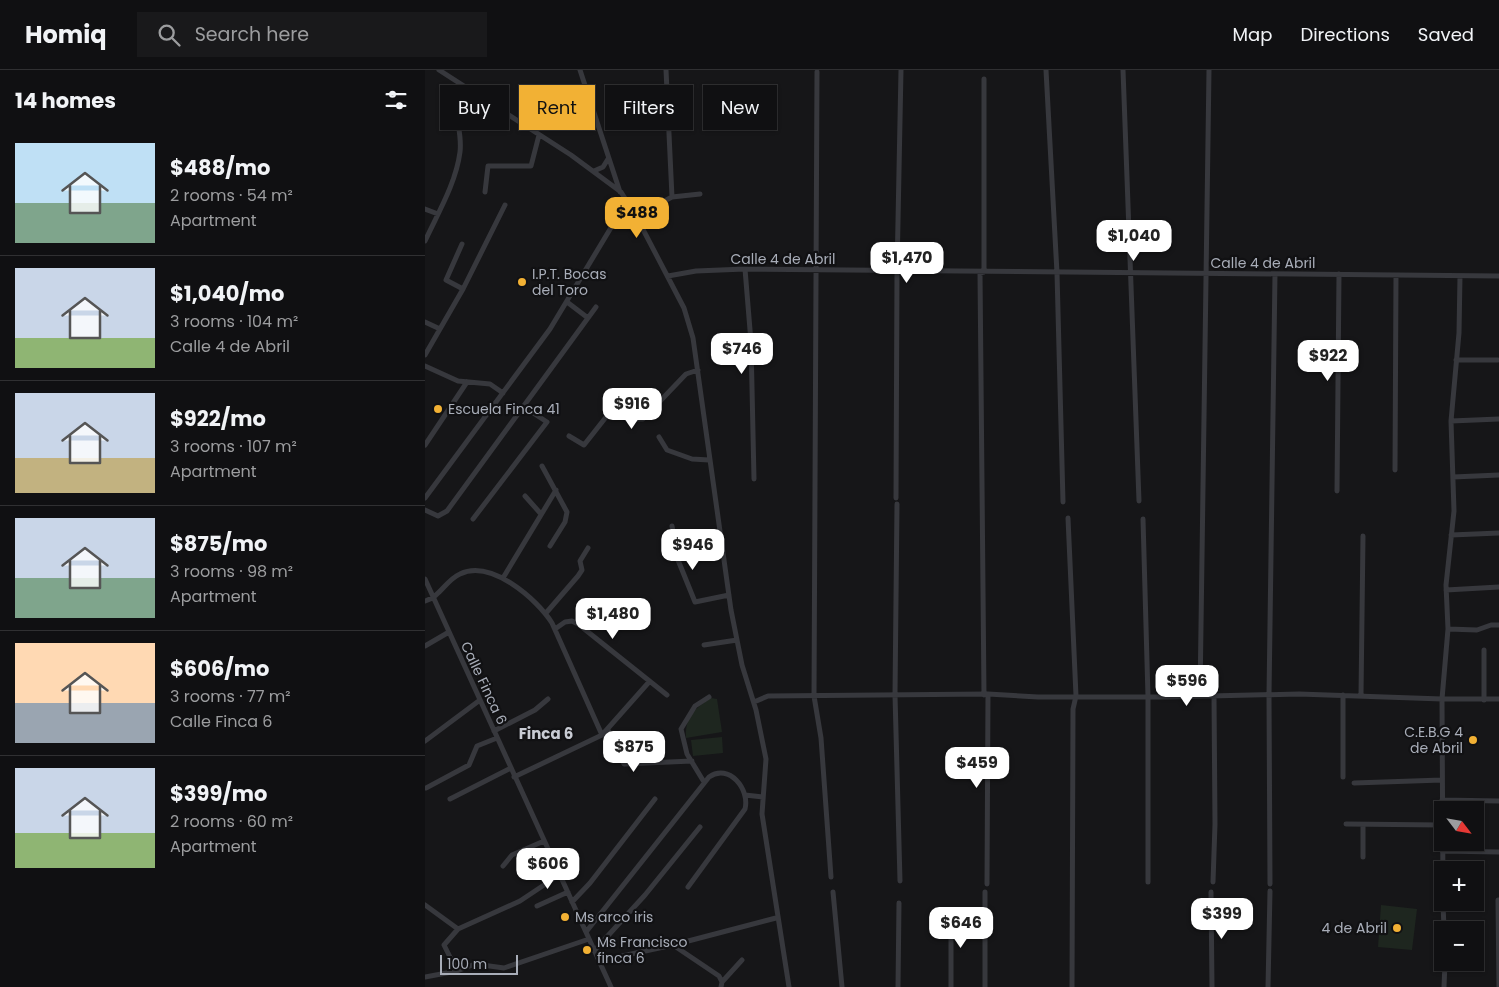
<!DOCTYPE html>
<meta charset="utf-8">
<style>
:root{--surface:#101012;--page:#19191b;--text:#f1f3f6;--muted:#9c9d9f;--line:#303032;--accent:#f2b134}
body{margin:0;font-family:Poppins,sans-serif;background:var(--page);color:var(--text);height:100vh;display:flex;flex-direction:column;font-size:19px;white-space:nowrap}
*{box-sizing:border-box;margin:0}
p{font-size:16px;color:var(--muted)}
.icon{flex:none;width:28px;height:28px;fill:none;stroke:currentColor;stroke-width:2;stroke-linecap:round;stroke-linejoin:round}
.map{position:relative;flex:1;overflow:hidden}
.details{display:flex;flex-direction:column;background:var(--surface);width:425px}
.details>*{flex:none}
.top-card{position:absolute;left:15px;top:15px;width:475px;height:45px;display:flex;gap:10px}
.needle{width:32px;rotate:121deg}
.buttons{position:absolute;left:1009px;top:731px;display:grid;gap:10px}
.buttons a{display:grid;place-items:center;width:50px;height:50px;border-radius:0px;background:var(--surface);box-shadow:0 1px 4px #0004,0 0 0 1px var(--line);font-size:25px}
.scale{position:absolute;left:15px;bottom:12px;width:78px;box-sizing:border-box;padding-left:5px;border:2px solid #a8adb8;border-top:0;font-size:14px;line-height:18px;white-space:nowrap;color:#a8adb8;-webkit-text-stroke:4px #111113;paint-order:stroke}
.price{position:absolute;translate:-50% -42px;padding:0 11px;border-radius:10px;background:#fff;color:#222;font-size:16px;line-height:32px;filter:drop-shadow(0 1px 2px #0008)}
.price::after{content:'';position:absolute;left:50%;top:30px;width:15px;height:11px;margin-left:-8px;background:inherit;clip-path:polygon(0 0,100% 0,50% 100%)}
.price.current{background:var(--accent);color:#111}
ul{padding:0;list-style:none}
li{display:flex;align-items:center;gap:15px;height:125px;padding:0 15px}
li+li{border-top:1px solid var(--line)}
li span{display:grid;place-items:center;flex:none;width:140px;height:100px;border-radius:0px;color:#555}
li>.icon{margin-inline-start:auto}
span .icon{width:60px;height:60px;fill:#fffc;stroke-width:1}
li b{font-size:21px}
h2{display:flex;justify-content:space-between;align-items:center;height:60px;padding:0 15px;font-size:21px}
.tag{padding:0 18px;border-radius:0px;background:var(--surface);box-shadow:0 1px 4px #0004,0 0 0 1px var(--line);font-size:18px;line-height:45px}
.tag.current{background:var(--accent);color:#111}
header{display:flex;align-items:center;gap:30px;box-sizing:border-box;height:70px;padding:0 25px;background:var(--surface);border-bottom:1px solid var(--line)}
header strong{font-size:24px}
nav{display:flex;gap:28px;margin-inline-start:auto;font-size:18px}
.search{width:350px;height:45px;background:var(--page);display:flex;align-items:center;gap:12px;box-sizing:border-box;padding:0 18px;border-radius:0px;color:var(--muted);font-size:19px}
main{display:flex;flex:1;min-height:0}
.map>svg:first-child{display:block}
.green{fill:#1e261f}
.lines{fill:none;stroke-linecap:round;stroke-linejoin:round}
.minor{stroke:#37383d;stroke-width:5}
.poi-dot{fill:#f2b134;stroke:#111113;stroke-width:2}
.labels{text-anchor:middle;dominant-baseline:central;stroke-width:4.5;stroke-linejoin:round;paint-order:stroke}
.street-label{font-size:14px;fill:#a8adb8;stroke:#111113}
.poi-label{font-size:14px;fill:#a8adb8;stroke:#111113;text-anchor:start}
.neighbourhood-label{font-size:15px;font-weight:bold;fill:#c9ccd4;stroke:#111113}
</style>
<header>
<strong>Homiq</strong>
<div class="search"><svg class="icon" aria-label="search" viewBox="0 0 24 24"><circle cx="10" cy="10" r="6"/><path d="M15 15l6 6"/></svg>Search here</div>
<nav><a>Map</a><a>Directions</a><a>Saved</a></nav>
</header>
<main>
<section class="details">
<h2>14 homes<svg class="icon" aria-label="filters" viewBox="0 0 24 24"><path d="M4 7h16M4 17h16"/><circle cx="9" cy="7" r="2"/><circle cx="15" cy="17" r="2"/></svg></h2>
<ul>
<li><span style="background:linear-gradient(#bfe0f5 60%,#7fa58c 0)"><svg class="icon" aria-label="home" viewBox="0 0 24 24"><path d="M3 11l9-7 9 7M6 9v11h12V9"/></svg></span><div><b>$488/mo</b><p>2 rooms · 54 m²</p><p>Apartment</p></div></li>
<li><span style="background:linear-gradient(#c9d6e8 70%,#8fb573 0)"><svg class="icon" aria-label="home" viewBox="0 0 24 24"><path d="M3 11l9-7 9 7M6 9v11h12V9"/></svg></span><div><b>$1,040/mo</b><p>3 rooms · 104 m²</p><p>Calle 4 de Abril</p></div></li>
<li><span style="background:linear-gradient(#c9d6e8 65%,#c2b280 0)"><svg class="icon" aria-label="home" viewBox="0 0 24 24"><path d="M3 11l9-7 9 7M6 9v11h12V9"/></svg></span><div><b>$922/mo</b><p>3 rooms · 107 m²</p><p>Apartment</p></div></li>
<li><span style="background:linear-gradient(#c9d6e8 60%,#7fa58c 0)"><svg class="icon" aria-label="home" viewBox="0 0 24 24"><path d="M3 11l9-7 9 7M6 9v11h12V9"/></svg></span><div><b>$875/mo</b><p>3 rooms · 98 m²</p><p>Apartment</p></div></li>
<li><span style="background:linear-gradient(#ffd9b3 60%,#9aa5b1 0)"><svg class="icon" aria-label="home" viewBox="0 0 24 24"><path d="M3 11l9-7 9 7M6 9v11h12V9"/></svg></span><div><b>$606/mo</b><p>3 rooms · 77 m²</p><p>Calle Finca 6</p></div></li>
<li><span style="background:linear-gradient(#c9d6e8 65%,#8fb573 0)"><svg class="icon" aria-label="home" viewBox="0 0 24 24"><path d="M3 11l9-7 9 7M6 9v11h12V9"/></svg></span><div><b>$399/mo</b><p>2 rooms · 60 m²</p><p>Apartment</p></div></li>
</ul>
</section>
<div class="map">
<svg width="1074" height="917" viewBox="0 0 1074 917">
<rect width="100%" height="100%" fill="#161618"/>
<path class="green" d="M286,628L292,629L297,662L261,668C260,647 269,639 286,628Z
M297,667L298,683L268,686L266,670Z
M956,835L992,839L987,880L953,877Z"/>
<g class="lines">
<path class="minor" d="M14,0L146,85L196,122L211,146L259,238L268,268L306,540L317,595L331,640L341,689L337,744L364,917
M155,0L195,122
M241,0L247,127
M621,0L632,203L638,432
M698,0L714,431
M392,2L389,626L396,668L406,807
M169,101L178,97L183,89
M60,122L63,96H106L114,65
M0,139L13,144
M211,146L247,127L275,124
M0,171C13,143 31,113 35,82C38,58 25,41 35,14
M37,174L21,210L38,219
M320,199L326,272L329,409
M243,206L271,201L320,199L1074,206
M1035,206L1034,263L1026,351L1029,441L1021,515L1023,559L1017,629H1074
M142,232L163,248
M0,252L15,259
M0,285L38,219L80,135
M1031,290H1073
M0,296L33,311L65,314L78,323
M1026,351L1074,349
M144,366L159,375L185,342L203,349H218L261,304L273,300
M234,367L242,380L267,389L284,390
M0,375L42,312
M117,396L142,442L140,452L125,476
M970,400L971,205
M1028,407L1074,405
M912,421L914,204
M100,426L116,444
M0,428L125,259L202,131
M471,428L472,202L476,0
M472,434L470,625L475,811
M0,440L13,446L22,441L171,237
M643,448L651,626L648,639L647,917
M48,449L122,352L99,337
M718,449L723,627V812
M247,456L253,490L270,532L304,525
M1026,465L1074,463
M78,508L131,420
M0,509L186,917
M1021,520L1074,517
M0,531C15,527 21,510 35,504C66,489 112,529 127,553L177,665
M121,543L153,506L157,500L155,491L163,478
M130,559L140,552L147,551L153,554L242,625
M1023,559L1052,560L1066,555H1074
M279,575L312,570
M0,576L24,562
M559,625L555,203L559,202V9
M918,625V707
M936,625L938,466
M775,626L784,0
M1059,630V580
M329,632L343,626L563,624L613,627H743L874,624L1017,629L1018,823
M183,660L199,694L267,691
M69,661L110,640L123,629
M0,671L55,630
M89,707L177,665L224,612
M279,712L262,684L256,659L270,636L284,627
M929,713L1017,710
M1,718L44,695L52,676L72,668
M320,725L338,727
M25,729L86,698
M1017,730L1074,731
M921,754L1017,755
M1017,781L1074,782
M938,787V755
M78,796L87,785L119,771
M788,812L790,754L789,626
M562,814L563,624
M845,814L844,625L850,204
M408,822L417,917
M786,822L787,917
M1073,830L1074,917
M147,832L165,813L230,729
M1018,832L1019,860
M0,835L33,859L95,831L134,805
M112,836L143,822
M161,862L284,707C304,693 325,719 320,739L263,817
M248,875L294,906L297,912L296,917
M169,881L220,825L275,757
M174,891L248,875L351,848
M32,901L19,875L33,859
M0,907L32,901L50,894L79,898L164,869
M297,912L317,890
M473,917L474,833
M526,917V841
M560,917V822
M843,917L845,821
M1019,917L1020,892"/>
</g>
<g class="poi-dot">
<circle cx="97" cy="212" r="5"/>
<circle cx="13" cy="339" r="5"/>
<circle cx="1048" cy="670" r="5"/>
<circle cx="140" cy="847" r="5"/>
<circle cx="972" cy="858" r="5"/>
<circle cx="162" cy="880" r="5"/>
</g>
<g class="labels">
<g class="street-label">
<text x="358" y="189">Calle 4 de Abril</text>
<text x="838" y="193">Calle 4 de Abril</text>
<text transform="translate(59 613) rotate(65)">Calle Finca 6</text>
</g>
<g class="poi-label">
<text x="107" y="204">I.P.T. Bocas<tspan x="107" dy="16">del Toro</tspan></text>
<text x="23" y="339">Escuela Finca 41</text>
<text x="1038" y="662" text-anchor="end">C.E.B.G 4<tspan x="1038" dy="16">de Abril</tspan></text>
<text x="150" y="847">Ms arco iris</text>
<text x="962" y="858" text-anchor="end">4 de Abril</text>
<text x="172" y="872">Ms Francisco<tspan x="172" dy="16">finca 6</tspan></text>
</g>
<g class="neighbourhood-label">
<text x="121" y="663">Finca 6</text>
</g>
</g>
</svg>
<div class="buttons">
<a><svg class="needle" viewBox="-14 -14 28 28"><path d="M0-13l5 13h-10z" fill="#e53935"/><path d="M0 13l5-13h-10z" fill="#9c9d9f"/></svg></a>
<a>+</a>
<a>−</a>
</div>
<div class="scale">100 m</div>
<b class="price current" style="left:212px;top:169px">$488</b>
<b class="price" style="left:709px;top:192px">$1,040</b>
<b class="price" style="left:482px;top:214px">$1,470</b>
<b class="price" style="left:317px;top:305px">$746</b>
<b class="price" style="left:903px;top:312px">$922</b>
<b class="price" style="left:207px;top:360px">$916</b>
<b class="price" style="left:268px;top:501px">$946</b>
<b class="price" style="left:188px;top:570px">$1,480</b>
<b class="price" style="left:762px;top:637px">$596</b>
<b class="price" style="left:209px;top:703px">$875</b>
<b class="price" style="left:552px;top:719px">$459</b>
<b class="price" style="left:123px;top:820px">$606</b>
<b class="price" style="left:797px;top:870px">$399</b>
<b class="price" style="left:536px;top:879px">$646</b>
<div class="top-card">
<a class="tag">Buy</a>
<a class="tag current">Rent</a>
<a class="tag">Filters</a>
<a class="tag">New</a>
</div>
</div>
</main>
